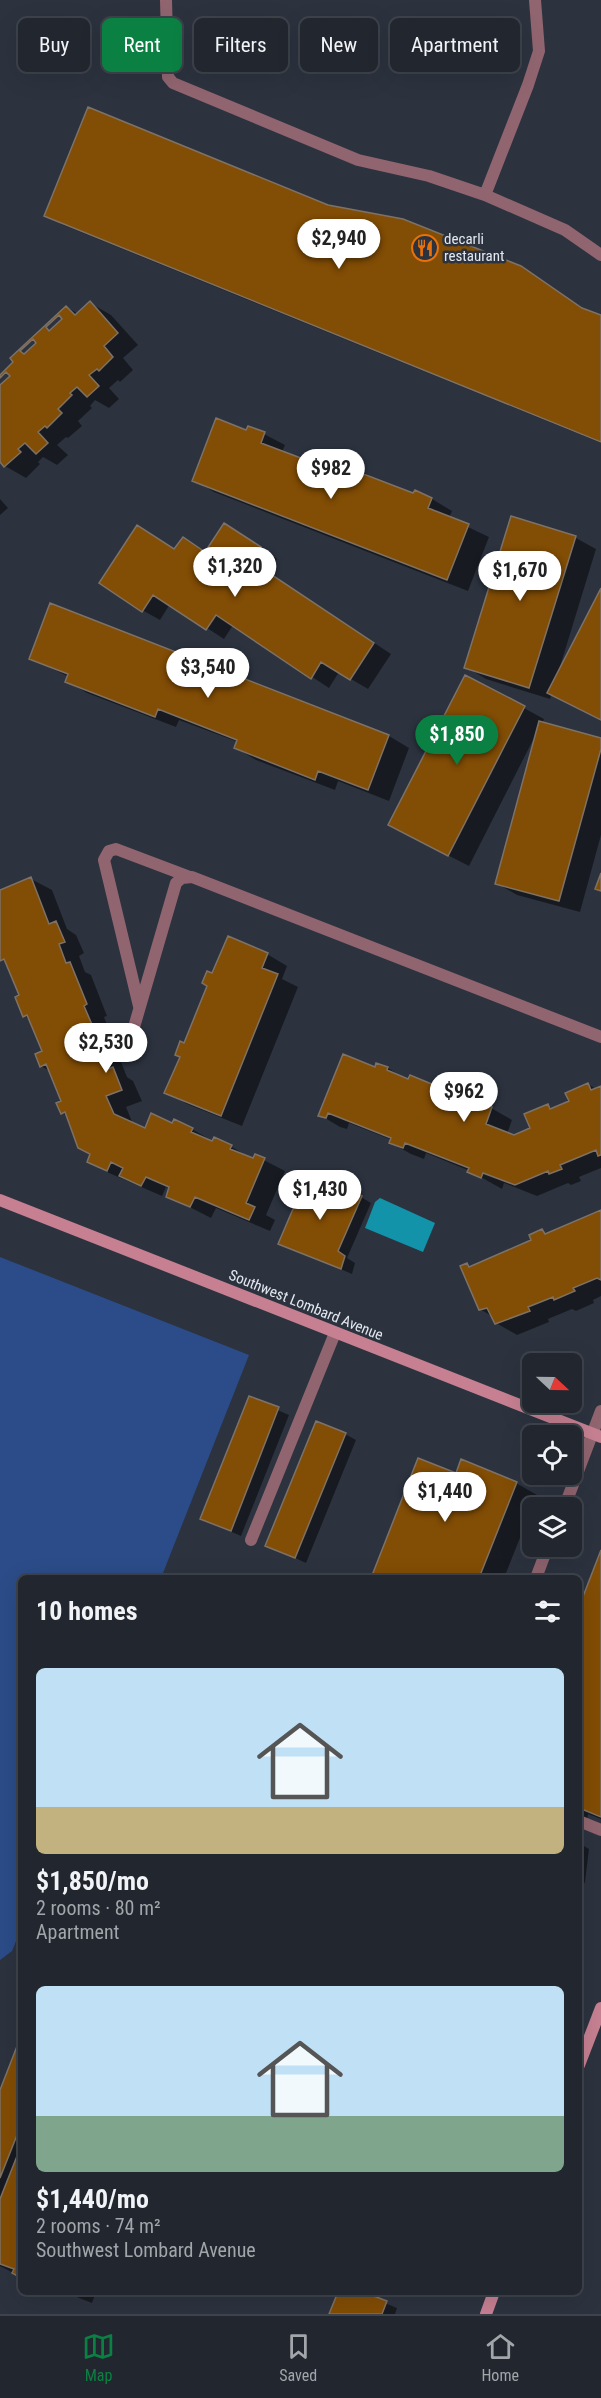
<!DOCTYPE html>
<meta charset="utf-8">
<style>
:root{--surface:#21262f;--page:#2d323b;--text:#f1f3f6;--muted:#a2a5aa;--line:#3e434b;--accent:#0b8043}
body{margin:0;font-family:"Roboto Condensed",sans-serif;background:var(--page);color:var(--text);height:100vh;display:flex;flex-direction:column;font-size:22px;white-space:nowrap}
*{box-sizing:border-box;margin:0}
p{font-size:20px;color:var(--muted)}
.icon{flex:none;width:33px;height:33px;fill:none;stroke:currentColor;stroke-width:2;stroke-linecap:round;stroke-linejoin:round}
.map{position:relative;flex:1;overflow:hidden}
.details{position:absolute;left:18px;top:1575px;width:564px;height:720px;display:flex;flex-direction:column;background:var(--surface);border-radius:9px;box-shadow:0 6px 24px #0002,0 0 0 2px var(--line)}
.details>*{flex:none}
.banner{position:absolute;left:18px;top:18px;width:566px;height:54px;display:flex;gap:12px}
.needle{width:39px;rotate:112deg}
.buttons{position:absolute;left:522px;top:1353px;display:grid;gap:12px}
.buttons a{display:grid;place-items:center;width:60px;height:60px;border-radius:9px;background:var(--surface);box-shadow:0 6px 24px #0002,0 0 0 2px var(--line);font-size:30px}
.price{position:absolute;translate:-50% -51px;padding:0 14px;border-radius:21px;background:#fff;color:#222;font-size:20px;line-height:39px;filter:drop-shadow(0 2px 3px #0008)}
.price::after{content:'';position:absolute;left:50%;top:36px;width:18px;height:14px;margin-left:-9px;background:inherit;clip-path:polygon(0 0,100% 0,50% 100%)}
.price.active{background:var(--accent);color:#fff}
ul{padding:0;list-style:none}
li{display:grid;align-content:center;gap:12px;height:318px;padding:0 18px}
li span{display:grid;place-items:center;height:186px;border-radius:9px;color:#555}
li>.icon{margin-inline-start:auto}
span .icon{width:108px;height:108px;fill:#fffc;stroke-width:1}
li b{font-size:26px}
h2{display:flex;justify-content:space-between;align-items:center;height:72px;padding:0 18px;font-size:26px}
.tag{padding:0 21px;border-radius:9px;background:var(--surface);box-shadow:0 6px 24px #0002,0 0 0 2px var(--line);font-size:21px;line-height:54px}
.tag.active{background:var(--accent);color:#fff}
.tabs{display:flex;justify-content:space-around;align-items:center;height:84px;border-top:2px solid var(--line);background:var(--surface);font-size:16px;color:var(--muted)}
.tabs a{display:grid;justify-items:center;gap:3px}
.tabs .active{color:var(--accent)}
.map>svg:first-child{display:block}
.green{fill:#2b4c88}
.water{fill:#1293a9}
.shadow{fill:#0007}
.building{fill:#824d05;stroke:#7e7266;stroke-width:1.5;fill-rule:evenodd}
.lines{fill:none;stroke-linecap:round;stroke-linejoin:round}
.lane{stroke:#916570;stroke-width:12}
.secondary{stroke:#c68092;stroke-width:12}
.labels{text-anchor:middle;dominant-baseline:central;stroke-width:5;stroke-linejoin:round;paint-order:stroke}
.poi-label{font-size:15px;fill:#e3e8f0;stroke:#2c333f;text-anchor:start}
.street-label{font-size:15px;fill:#e3e8f0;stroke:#2c333f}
</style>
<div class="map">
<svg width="601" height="2314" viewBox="0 0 601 2314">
<rect width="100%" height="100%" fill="#2c333f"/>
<path class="green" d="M0,1257L249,1355L161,1578H21V1929L12,1951L0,1960Z"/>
<path class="water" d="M380,1198L435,1223L423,1252L365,1228L375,1202Z"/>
<path class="shadow" d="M328,206L539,278L588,312L601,317V443L63,225L46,215Z
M90,303L111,315L138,345L123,358L133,370L120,382L118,380L109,388L119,399L109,408L95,400L90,406L92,408L78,421L82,426L68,438L66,437L57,445L68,455L57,465L43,457L38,462L40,464L26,478L5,466L0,460V387L12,376L25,355L39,343L45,328L51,331L64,319L67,307L78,314Z
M247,432L264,434L285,445L282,452L339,474L359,470L380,482L414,495L416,492L432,499L452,511L449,518L489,537L468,591L214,492L194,480Z
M0,499L8,508L0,515Z
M512,518L576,538L596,549L559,670L601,591V720L552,694L550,699L486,679L466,667Z
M138,527L176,550L206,553L242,535L277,559L268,572L391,654L368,689L339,672L329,688L233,625L224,639L170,604L160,620L142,610Z
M51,605L389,736L409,748L389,801L338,781L335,790L256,760L236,748L238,742L179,720L176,727L87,693L67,681L69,677L31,658Z
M524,708L544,719L542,724L601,740V835L580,912L517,895L496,883L534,738L469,866L410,836Z
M31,879L52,890L67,929L76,935L84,953L79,956L85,972L91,975L107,1016L104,1017L111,1035L117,1038L126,1060L121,1062L127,1077L133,1081L142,1101L126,1107L133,1124L145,1130L173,1125L192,1129L214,1142L215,1139L232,1147L254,1160L256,1156L285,1171L266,1215L275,1220L270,1231L216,1208L211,1218L168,1196L170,1189L166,1187L162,1196L109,1173L89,1161L91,1154L68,1116L62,1113L63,1102L51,1072L41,1066L44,1052L31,1020L24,1016L21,996L8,964L0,957V890L2,891Z
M267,954L287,966L282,979L298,987L242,1126L187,1104L166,1092L213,975Z
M388,1068L409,1081L433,1086L454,1098L491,1108L512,1120L507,1134L514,1136L532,1128L548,1106L553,1109L571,1102L588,1084L596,1089L601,1087V1168L579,1177L581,1181L571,1185L568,1183L537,1196L504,1183L502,1189L470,1171L426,1153L424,1159L411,1154L391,1143L392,1140L349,1123L347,1129L340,1127L320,1115L375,1069Z
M361,1197L371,1203L347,1258L355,1263L352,1274L280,1243Z
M601,1212V1296L593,1300L594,1303L576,1311L572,1309L548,1319L549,1322L517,1335L496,1323L493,1317L480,1309L467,1265L472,1267L533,1241L542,1231L548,1234Z
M250,1398L289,1415L241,1536L202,1519Z
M345,1434L356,1440L306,1563L267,1545Z
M457,1475L516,1483L537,1495L504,1578H373Z
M601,1553V1819L588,1814L587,1820L579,1817V1610Z
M579,1843L589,1849L585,1882L579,1891Z
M21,2041V2277L0,2266V2094Z
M64,2292H96L92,2303Z
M339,2292H358L397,2308L395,2314H331Z"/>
<path class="building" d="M88,107L328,205L403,219L521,266L582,308L601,315V442L44,216Z
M90,301L118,333L104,346L113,357L99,371L97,369L89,375L99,386L87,397L77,387L70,393L72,395L58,409L62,413L47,428L45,426L38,432L48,443L36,454L25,443L18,449L21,452L4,467L0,462V385L10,376L6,372L0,378V375L13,362L10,358L66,306L75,315ZM59,315L62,319L49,331L46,327ZM33,339L36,343L24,354L20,351Z
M216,418L246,430L248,426L265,432L261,443L338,472L343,462L360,469L358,472L413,493L415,490L432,498L428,508L469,524L447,580L192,481Z
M511,516L576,536L529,688L464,668Z
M224,523L261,547L251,561L374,643L350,680L321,662L311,679L216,615L206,630L153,595L142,612L99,583L137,525L174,549L183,537L205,552Z
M601,588V720L547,693Z
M50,603L389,735L368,790L318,771L315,780L234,748L237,740L158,709L155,717L65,682L68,674L29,659Z
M465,675L525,706L448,856L388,825Z
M539,721L601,738V749L559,901L495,884Z
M601,873V891L595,889Z
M31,877L49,924L56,921L65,942L59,944L66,963L70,962L87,1004L84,1006L93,1027L96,1025L106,1048L101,1050L108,1069L113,1067L122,1090L106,1096L114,1114L145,1128L151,1113L172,1123L174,1119L193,1128L191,1132L212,1141L214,1137L232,1145L230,1149L253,1158L255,1154L265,1158L246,1203L255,1207L249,1220L195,1197L190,1207L166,1197L169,1187L146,1177L141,1186L119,1176L123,1168L111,1162L107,1171L87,1162L90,1154L78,1148L65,1112L61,1114L56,1103L61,1101L46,1064L40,1067L35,1054L42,1051L27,1015L23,1017L15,997L19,995L4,959L0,961V890Z
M228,936L268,953L262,968L278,974L221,1116L164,1093L180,1057L175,1055L180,1041L184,1043L207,986L202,983L207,971L212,973Z
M343,1054L375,1067L376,1063L388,1067L387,1070L408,1079L410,1075L434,1085L433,1088L455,1097L457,1093L492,1107L486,1124L514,1135L530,1128L524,1114L548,1104L550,1109L569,1101L565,1093L588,1083L591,1090L601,1086V1155L598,1156L596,1150L560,1165L562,1169L549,1174L548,1171L515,1185L483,1173L481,1178L467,1172L469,1168L405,1143L403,1148L389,1143L391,1138L328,1113L326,1118L318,1116Z
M308,1174L362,1196L338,1251L345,1256L341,1269L278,1244Z
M601,1210V1280L597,1278L573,1288L575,1291L554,1300L553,1297L528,1307L530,1311L495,1324L487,1308L479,1310L460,1266L467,1263L469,1267L531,1240L529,1235L542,1229L545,1234Z
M249,1396L279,1407L231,1531L200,1519Z
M316,1421L346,1433L295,1558L265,1546Z
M418,1458L456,1473L461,1459L517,1482L479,1578H371Z
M601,1550V1817L579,1808V1607Z
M21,2036V2125L0,2178V2090Z
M21,2146V2278L12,2273L14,2269L0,2264V2199Z
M338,2292H363L387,2301L382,2314H329Z"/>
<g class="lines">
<path class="lane" d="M166,0L168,77L173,83L358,160L429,176L485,195L565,230L601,255
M485,195L528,85L539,51L535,0
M139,1006L104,860L109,851L116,849L190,877
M132,1034L176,883L182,878L192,877L601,1037
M564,1508L601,1411
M251,1540L335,1333
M536,1578L548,1546
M579,1821L601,1830"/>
<path class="secondary" d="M0,1200L601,1437
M579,2065L601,2008
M486,2314L494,2292"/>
</g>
<defs>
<symbol id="restaurant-ring" viewBox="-11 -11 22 22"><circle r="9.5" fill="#2c333f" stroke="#e8710a" stroke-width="1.5"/><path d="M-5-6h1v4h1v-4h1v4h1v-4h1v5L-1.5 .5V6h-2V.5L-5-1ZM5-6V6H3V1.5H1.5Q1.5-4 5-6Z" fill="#e8710a"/></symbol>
</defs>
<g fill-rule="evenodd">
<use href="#restaurant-ring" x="410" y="233" width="30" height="30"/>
</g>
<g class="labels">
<g class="poi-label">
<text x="444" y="239">decarli<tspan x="444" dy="17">restaurant</tspan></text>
</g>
<g class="street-label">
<text transform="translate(306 1305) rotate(22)">Southwest Lombard Avenue</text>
</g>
</g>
</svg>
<div class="buttons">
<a><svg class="needle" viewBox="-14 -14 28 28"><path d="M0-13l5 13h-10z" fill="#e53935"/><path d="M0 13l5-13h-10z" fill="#a2a5aa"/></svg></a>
<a><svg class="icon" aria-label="locate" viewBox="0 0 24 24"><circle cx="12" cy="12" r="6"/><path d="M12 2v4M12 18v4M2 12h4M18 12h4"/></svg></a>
<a><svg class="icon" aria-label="layers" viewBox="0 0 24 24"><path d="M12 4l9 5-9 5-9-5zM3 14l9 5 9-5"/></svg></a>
</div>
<b class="price" style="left:339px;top:270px">$2,940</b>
<b class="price" style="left:331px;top:500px">$982</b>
<b class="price" style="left:235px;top:598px">$1,320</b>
<b class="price" style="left:520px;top:602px">$1,670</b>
<b class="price" style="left:208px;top:699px">$3,540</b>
<b class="price active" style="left:457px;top:766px">$1,850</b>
<b class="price" style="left:106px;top:1074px">$2,530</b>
<b class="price" style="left:464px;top:1123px">$962</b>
<b class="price" style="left:320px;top:1221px">$1,430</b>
<b class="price" style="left:445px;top:1523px">$1,440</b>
<div class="banner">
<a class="tag">Buy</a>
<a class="tag active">Rent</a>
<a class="tag">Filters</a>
<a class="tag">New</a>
<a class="tag">Apartment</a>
</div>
<section class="details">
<h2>10 homes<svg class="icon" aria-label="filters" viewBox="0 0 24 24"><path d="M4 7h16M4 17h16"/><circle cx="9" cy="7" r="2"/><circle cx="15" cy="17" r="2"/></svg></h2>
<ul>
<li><span style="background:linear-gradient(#bfe0f5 75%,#c2b280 0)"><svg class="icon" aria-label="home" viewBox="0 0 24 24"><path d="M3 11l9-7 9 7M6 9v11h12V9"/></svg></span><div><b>$1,850/mo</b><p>2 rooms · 80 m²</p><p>Apartment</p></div></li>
<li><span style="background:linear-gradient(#bfe0f5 70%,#7fa58c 0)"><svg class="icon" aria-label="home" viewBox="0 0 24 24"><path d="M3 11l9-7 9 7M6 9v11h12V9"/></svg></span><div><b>$1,440/mo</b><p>2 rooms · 74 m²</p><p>Southwest Lombard Avenue</p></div></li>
</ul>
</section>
</div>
<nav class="tabs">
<a class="active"><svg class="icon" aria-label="map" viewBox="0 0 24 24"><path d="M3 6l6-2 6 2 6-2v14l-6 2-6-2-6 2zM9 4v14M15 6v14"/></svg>Map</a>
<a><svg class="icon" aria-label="saved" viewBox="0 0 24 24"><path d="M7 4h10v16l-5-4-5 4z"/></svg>Saved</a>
<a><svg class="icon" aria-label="home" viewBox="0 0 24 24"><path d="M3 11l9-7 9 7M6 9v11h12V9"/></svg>Home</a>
</nav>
